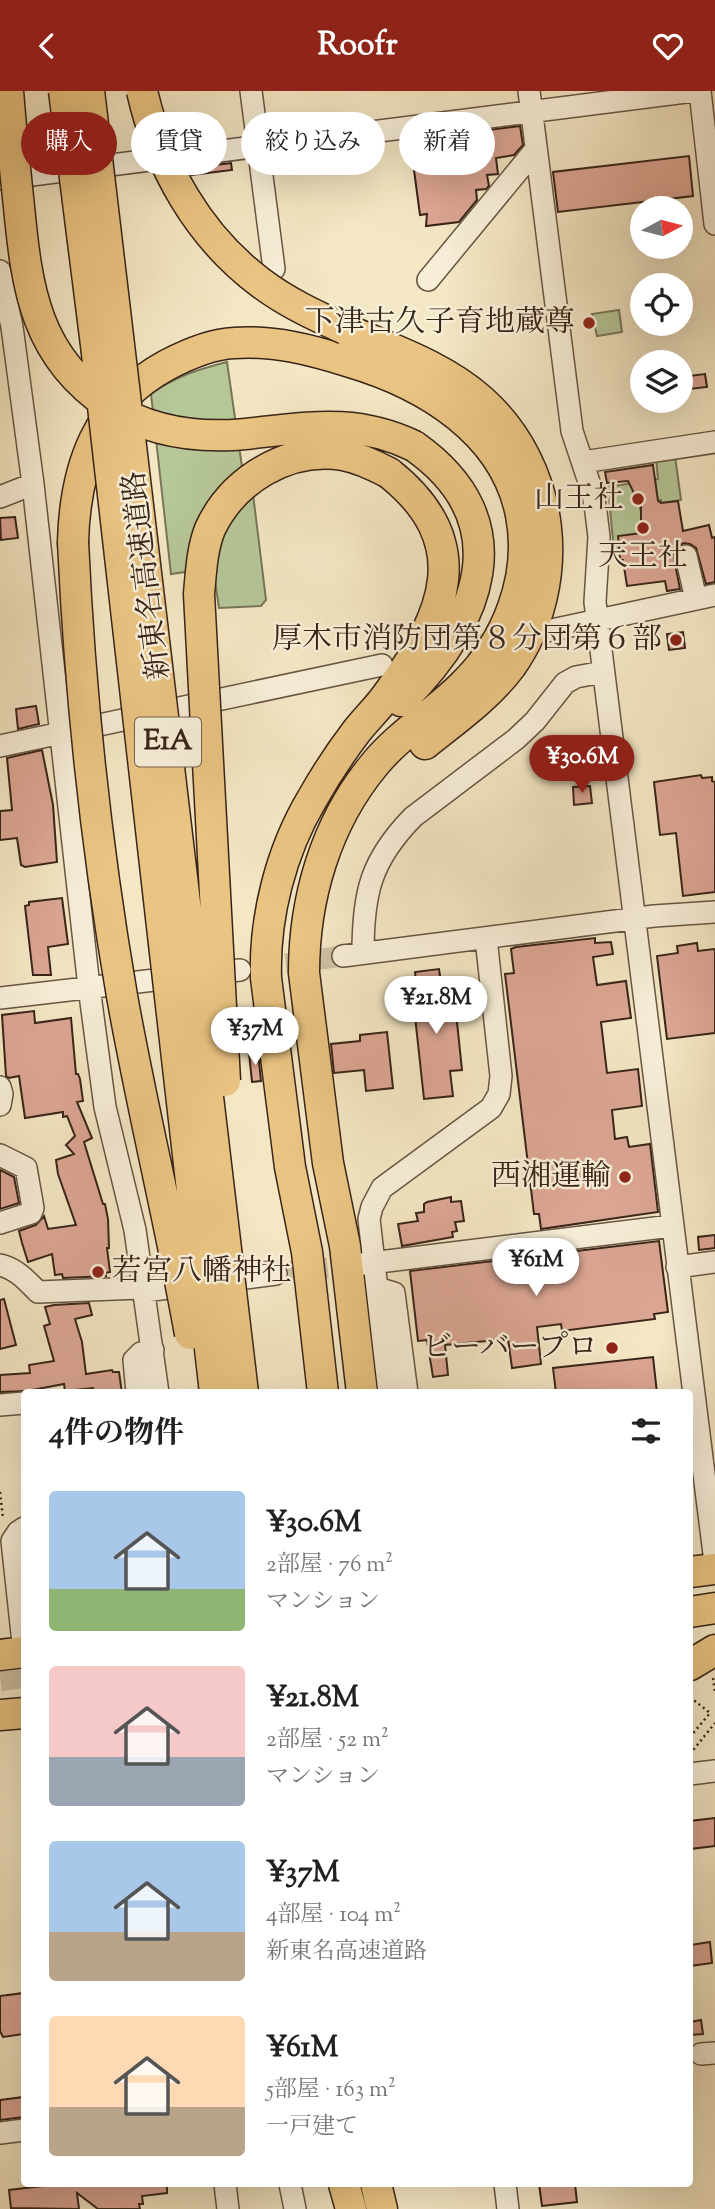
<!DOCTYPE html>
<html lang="ja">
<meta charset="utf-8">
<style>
:root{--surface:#fff;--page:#f6f6f6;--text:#222;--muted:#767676;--accent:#8f2418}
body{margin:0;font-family:"Sorts Mill Goudy","Noto Serif JP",serif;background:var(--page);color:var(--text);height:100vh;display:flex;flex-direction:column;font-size:26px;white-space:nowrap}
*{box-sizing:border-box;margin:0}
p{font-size:23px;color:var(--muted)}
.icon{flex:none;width:38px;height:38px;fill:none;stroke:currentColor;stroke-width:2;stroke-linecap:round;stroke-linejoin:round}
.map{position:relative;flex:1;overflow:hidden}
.drawer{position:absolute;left:21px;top:1298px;width:672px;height:798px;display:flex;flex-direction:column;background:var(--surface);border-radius:7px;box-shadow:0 7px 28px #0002}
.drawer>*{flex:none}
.hud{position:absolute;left:21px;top:21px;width:674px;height:63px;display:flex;gap:14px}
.needle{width:46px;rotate:83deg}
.fabs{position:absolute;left:630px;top:105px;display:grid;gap:14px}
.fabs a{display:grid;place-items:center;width:63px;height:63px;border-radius:50%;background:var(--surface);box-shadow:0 7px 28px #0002;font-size:35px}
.price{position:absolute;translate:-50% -60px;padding:0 16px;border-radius:24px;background:#fff;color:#222;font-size:23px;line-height:46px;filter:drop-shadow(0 2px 4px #0008)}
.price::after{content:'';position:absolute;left:50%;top:42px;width:21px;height:16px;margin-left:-10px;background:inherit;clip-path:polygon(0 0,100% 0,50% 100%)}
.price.current{background:var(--accent);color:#fff}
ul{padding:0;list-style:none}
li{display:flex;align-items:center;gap:21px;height:175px;padding:0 28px}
li span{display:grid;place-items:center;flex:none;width:196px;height:140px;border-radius:7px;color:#555}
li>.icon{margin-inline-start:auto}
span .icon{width:84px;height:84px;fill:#fffc;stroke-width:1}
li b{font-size:30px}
h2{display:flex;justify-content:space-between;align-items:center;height:84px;padding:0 28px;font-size:30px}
.tag{padding:0 24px;border-radius:32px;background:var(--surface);box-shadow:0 7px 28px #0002;font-size:24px;line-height:63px}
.tag.current{background:var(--accent);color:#fff}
header{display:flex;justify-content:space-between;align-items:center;height:91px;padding:0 28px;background:var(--accent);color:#fff;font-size:32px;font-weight:700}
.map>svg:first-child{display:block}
.green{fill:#b6c798;stroke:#777658;stroke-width:2}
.building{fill:#dca694;stroke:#382418;stroke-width:2}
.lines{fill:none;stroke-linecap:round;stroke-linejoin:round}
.minor-tunnel{stroke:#cec0a2;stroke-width:21;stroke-dasharray:21 10;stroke-linecap:butt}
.highway-tunnel{stroke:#cec0a2;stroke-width:30;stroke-dasharray:30 15;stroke-linecap:butt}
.minor-casing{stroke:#675543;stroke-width:24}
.highway-casing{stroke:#382418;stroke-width:33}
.path{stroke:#382418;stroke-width:2.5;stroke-dasharray:2 3.5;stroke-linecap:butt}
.minor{stroke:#f8efd9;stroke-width:21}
.highway{stroke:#eac482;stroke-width:30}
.highway-bridge-casing{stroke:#382418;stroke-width:33;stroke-linecap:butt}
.highway-bridge{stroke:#eac482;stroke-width:30}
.poi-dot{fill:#8f2418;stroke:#f8efd9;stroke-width:2.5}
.labels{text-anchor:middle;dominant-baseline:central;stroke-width:5;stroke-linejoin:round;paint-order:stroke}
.shield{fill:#f8efd9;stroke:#726152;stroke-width:2}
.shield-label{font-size:28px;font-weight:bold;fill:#382418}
.poi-label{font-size:30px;fill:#382418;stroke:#f8efd9;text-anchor:end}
.street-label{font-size:30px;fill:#382418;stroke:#f8efd9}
</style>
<header><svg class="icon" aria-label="back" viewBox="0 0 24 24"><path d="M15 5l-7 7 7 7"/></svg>Roofr<svg class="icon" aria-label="heart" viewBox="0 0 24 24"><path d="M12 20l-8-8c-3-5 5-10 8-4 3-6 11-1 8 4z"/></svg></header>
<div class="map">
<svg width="715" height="2118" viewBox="0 0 715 2118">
<rect width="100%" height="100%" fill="#f4e7c4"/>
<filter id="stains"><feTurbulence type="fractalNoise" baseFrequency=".00286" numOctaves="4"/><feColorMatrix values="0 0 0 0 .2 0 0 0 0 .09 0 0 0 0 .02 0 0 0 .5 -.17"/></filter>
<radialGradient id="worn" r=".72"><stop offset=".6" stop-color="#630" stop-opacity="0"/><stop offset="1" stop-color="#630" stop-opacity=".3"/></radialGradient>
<path class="green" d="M619,219L622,241L597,245L592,223Z
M227,271L243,383L253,403L266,509L261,515L219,517L213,477L171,483L151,303C174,286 199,278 227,271Z
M675,365L681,409L661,412V409L643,410L644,416L640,417L649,453L614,460L608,396L658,388L656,368Z"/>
<path class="building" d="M520,35L523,54L514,64L496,67L498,83L487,84L489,95L486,98L476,99L477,109L459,131L426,135L427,123L420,124L410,49Z
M689,65L693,105L558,121L553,81Z
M231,72L232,79L192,84L190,80V77Z
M705,283L707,296L681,299V286Z
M653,374L658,410L661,412L678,410L683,440L709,434L712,447L715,446V491L706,493L696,457L690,453L684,452L678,455L673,462L680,498L667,500L665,490L627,495L623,469H620L618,445L641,442V416L628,390L607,392L605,381Z
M15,426L18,447L1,449L0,427Z
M683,541L685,557L669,559L667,543Z
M36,615L39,633L18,638L16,618Z
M42,659L53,714L57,771L25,776L21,774L17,747L0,749V720L12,719L7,667Z
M701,684L702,687L712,686V690L715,691V801L683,805L676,742L660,744L654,691Z
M590,695L592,712L574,714L573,696Z
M62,807L68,853L48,856L51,884H33L25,815L29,814V811Z
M595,847V852L611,851L613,863L593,866L597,894L626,890L631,927L601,931L607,982L638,978L642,1015L612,1019L615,1048L627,1046L629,1056L650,1053L658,1121L541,1138L539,1123H534L505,883L514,882L511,858L516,856Z
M697,852L698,860L715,858V942L667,948L657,865L678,862L677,855Z
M439,878L444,913L455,912L462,979L450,980L453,1005L424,1008L414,916H419L415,881Z
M34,920L35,932L71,927L76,983H78L80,988L83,1010L77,1011L92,1047L84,1051L103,1113H105L108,1128L109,1157H107L110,1181L105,1182L106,1185L63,1187L62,1183L55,1184L52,1163L28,1171L22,1152L19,1140L36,1134L44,1125L48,1138L76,1134L58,1083L56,1069L74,1063L66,1054L75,1045L67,1025L63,1026V1021L25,1027L19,985L9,987L6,985L2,924Z
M387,941L393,997L366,1000L364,979L334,982L331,953L360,950V944Z
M258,961L261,990L252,991L249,962Z
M0,1079L14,1086L19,1112L0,1118Z
M451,1106V1111L461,1110L464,1130L455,1131L457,1140L452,1141L453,1146L402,1155L398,1133L418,1130L416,1122L424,1121V1113L427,1111Z
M715,1144V1157L699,1159L698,1146Z
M659,1150L668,1221L654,1223L655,1228L562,1240L561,1233L537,1236L541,1273L512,1277L508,1248L445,1254L448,1284L433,1286L427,1249L418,1250L410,1180Z
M4,1208L16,1254L0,1258V1209Z
M89,1212L92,1224L75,1228L82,1251L86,1283L112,1279L113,1281H119L122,1302H94L93,1297L65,1300L64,1293L27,1300L0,1301V1284L30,1282L29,1274L54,1270L44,1235L50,1233L45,1216L54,1214Z
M653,1266L657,1302H556L553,1277Z
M715,1727V1755L690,1758V1730Z
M710,1851L712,1872L690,1875V1854Z
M24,1902V1943L3,1946L0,1940V1905Z
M701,1929L703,1943L690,1944V1931Z
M24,2006V2026L0,2029V2009Z
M60,2093H167V2102L142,2105L143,2113H139L140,2118H98L77,2102L79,2118L11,2117L9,2099Z
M539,2093H575L577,2111L542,2115Z"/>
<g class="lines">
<path class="minor-tunnel" d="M436,563L503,549
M255,877L343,865
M276,1183L361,1173"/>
<path class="highway-tunnel" d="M0,1585L24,1582"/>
<defs>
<path id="minor" d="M251,0L274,178
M529,0L572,340L593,403L596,421L599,446L595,511L715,1471
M700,0L715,133
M0,88L694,0
M0,180L12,236L33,393L89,896L105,1016L135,1139L158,1302
M428,189L536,58
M583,371L715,351
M0,406L33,393
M686,465L696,508
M547,540L715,504
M0,655L382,574
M363,862C363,803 370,770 413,726L516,648L535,630L565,592L576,586L603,581
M343,865L654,825L715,821
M0,907L240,879
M0,996L2,1003L0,1014
M0,1064L26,1077L33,1117L31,1122L0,1132
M363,1173L671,1135
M0,1174C17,1178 26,1189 38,1201L140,1197L145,1200L276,1183
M677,1176L715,1171
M377,1197L394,1202L407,1302
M137,1302L134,1269L141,1262L153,1259
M389,1302L369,1128L372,1116L382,1097L491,1017L499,1003L501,985L486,847
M0,1314L24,1312
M24,1561L12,1450L18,1441L24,1437
M690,1683L715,1680
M701,1963L715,1962
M0,2042L24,2039
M225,2093L228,2118
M290,2093L295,2118
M505,2093L508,2118"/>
<path id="highway" d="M345,238C391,258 443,275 481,309C556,376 569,492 511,575C488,606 455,629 425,653
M73,451C75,376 97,312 167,274C188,263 211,253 234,252C274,249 312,259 350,271C425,293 505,341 521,424C533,486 507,552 462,595C434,623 399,643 374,674C326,732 304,807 304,882L328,1072L345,1155L362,1302
M401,610C479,533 522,431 414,355
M323,1302L307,1161L290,1076L266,887C264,826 281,760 312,708C325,685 340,662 356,641C367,627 380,615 390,600C446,523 476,451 389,382
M690,1481L715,1478
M690,1521L715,1517
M0,1564L24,1561
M690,1574L715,1559
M0,1624L24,1622
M344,2093L351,2118
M376,2093L382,2118"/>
</defs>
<use href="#minor" class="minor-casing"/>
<use href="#highway" class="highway-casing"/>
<path class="path" d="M0,1401L3,1427
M713,1587L715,1601
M690,1606L710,1622L690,1646
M690,1663L715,1632"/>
<use href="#minor" class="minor"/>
<use href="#highway" class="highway"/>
<defs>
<path id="highway-bridge" d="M8,0C11,39 15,78 19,116C27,199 36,266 110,315C147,339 188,346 232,344C300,339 349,324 414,355
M64,0L96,254L215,1302
M89,0L243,1302
M142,0C159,75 198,145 261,192C286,211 316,225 345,238
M73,451C80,603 96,755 122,905C142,1018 170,1130 190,1243
M225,990L199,503C201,481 202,458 210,438C233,389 288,355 343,364C359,367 374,374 389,382"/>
</defs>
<use href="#highway-bridge" class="highway-bridge-casing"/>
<use href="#highway-bridge" class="highway-bridge"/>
</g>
<g class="poi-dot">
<circle cx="589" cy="232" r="7"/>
<circle cx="638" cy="408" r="7"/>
<circle cx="643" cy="437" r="7"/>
<circle cx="676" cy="549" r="7"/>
<circle cx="625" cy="1086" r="7"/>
<circle cx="98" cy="1181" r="7"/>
<circle cx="612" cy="1257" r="7"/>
</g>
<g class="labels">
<rect class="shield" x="135" y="626.5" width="66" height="49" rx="5"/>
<g class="shield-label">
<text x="168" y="651">E1A</text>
</g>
<g class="poi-label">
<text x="575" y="232">下津古久子育地蔵尊</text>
<text x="624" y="408">山王社</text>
<text x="643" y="466" text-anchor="middle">天王社</text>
<text x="662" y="549">厚木市消防団第８分団第６部</text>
<text x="611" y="1086">西湘運輸</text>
<text x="112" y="1181" text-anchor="start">若宮八幡神社</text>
<text x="598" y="1257">ビーバープロ</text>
</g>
<g class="street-label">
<text transform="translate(148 484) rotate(-97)">新東名高速道路</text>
</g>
</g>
<rect width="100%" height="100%" filter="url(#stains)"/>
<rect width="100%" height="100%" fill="url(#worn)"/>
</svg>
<div class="fabs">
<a><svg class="needle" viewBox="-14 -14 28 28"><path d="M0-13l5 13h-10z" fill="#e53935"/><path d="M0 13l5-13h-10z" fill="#767676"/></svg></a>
<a><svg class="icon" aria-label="locate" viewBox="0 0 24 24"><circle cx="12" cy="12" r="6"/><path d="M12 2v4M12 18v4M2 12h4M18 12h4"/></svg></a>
<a><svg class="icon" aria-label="layers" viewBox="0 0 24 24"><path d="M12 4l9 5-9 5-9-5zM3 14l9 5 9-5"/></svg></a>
</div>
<b class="price current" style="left:582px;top:704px">¥30.6M</b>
<b class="price" style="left:436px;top:945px">¥21.8M</b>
<b class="price" style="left:255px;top:976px">¥37M</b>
<b class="price" style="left:536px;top:1207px">¥61M</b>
<div class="hud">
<a class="tag current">購入</a>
<a class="tag">賃貸</a>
<a class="tag">絞り込み</a>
<a class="tag">新着</a>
</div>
<section class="drawer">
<h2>4件の物件<svg class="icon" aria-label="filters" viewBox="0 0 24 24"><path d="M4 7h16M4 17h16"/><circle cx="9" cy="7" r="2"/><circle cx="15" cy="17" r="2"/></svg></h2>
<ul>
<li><span style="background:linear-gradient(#a9c7e8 70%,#8fb573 0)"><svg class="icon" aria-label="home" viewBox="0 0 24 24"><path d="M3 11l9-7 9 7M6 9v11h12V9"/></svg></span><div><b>¥30.6M</b><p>2部屋 · 76 m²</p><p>マンション</p></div></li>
<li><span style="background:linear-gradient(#f6c9c9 65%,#9aa5b1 0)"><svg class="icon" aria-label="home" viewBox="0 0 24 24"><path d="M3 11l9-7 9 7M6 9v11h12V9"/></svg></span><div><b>¥21.8M</b><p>2部屋 · 52 m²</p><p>マンション</p></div></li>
<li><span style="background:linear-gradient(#a9c7e8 65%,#b9a48a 0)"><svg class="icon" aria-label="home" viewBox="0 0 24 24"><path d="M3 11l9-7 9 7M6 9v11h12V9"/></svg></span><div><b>¥37M</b><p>4部屋 · 104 m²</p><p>新東名高速道路</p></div></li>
<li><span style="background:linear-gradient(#ffd9b3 65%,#b9a48a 0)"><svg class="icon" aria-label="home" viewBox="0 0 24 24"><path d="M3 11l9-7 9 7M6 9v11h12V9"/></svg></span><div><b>¥61M</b><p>5部屋 · 163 m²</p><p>一戸建て</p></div></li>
</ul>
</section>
</div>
